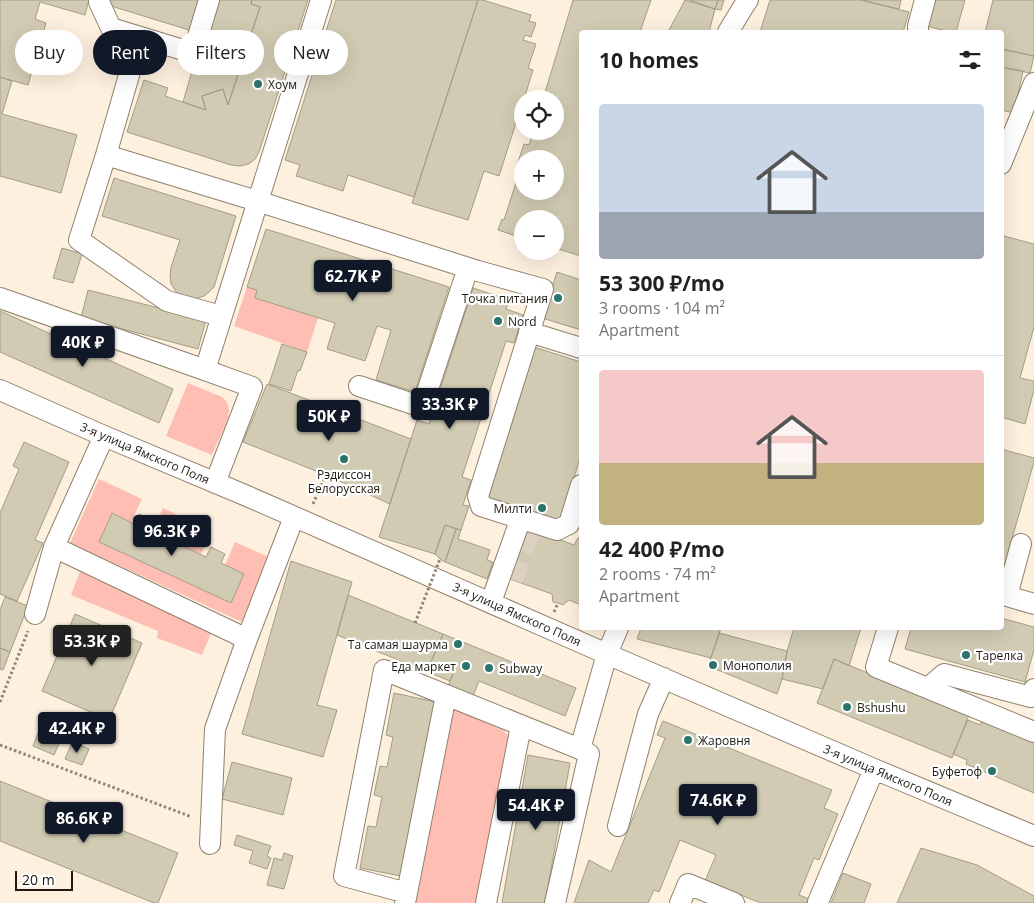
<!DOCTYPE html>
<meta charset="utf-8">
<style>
:root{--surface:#fff;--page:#f6f6f6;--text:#202124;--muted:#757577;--line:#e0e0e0;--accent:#111827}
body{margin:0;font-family:"Open Sans",sans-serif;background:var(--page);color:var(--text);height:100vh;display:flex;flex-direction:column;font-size:19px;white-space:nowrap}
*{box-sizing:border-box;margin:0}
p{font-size:16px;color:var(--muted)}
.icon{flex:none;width:28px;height:28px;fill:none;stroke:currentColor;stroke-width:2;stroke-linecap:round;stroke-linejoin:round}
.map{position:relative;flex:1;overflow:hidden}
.drawer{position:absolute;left:579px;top:30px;width:425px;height:600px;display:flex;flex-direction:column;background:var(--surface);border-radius:5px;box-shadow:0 5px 20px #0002}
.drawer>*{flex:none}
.hud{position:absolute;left:15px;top:30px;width:475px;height:45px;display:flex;gap:10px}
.fabs{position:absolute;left:514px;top:90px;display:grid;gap:10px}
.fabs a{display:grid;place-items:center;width:50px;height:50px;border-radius:50%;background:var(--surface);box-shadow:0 5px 20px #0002;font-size:25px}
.scale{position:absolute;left:15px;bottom:12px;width:58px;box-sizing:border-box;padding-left:5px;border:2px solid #1e1811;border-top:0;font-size:14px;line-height:18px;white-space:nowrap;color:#1e1811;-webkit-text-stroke:4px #fff;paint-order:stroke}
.price{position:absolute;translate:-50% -42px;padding:0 11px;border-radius:5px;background:var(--accent);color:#fff;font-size:16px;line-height:32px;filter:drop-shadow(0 1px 2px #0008)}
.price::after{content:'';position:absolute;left:50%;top:30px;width:15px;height:11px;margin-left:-8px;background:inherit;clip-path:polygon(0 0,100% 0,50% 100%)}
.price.active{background:#222;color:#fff}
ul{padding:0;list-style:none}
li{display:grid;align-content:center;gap:10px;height:265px;padding:0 20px}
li+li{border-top:1px solid var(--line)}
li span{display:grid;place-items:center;height:155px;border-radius:5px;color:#555}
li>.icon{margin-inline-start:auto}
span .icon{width:90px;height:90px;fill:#fffc;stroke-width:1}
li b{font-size:21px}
h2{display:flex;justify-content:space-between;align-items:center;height:60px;padding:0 20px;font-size:21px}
.pill{padding:0 18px;border-radius:22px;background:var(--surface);box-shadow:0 5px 20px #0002;font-size:18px;line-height:45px}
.pill.active{background:var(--accent);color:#fff}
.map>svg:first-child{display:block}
.green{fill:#ffbeb3}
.building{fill:#d1cbb3;stroke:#a39d86;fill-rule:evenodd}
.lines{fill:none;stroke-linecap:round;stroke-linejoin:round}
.minor-tunnel{stroke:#dcd0c0;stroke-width:20;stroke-dasharray:20 10;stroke-linecap:butt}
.minor-casing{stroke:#8f806d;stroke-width:22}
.path{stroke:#8f8579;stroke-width:3;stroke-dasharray:2.5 2.5;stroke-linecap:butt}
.minor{stroke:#fff;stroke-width:20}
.path-bridge{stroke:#8f8579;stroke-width:3;stroke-dasharray:2.5 2.5;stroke-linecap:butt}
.poi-dot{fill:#2c746b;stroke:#fff;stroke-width:2}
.labels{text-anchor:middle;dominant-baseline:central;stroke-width:4.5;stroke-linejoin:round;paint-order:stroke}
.poi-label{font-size:12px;fill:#1e1811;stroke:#fff;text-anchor:start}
.street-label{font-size:12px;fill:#1e1811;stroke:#fff}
</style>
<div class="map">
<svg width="1034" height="903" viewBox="0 0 1034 903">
<rect width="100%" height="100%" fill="#fef0df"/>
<path class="green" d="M247,287L257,290L255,298L318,318L307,352L234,326Z
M188,383L222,397C226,400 229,405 229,411C229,421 216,445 212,455L166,436Z
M99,479L142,499L131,522L112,514L99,542L231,603L244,574L225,565L235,542L271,558L242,622L70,543Z
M163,508L212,531L201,554L152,531Z
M82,566L213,628L202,655L157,638L158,631L71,595Z
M454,710H457L502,730L508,735L509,740L479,903H409L452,712Z"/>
<path class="building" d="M0,0H89L85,15L40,2L35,19L46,23L28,85L0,77Z
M109,0H202L192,31L108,5Z
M213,0H252L251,4L260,7L228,105L223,89L202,96L206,110L183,102Z
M252,0H308L259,152L255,159L249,164L240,166L231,165L127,132L144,80L168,88L165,96L206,110L202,96L223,89L228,105L260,7L251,4Z
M336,0H478L414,197L348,175L343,191L296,176L300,165L285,160Z
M478,0H483L531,15L529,21L536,23L531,37L525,35L523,40L536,44L528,68L533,70L524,99H522V104L499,176L484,171L468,220L412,203Z
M573,0H651L640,32H581V256L555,248V219H522V238L498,230L502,219L504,220L521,167L517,165L524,144L529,145L533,131H555V99H543ZM522,159H555V191H522Z
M685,0L715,9L709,32H668Z
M689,0H718L715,9Z
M718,0H724L721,10L715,9Z
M770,0H861L909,12L903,32H760Z
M861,0H901L899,9Z
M934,0H965L956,32H950L927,26Z
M993,0H1034V56L1001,49V32H985Z
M1001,49L1034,56L1030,73L1001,67Z
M1001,67L1023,71L1014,113L1001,110Z
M0,77L12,81L2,114L77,135L61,193L0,176Z
M114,178L236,216L214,287L209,292L204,296L195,299L186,298L177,293L171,284L170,276L171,267L180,240L102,216Z
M266,229L449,287L415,392L376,380L391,330L377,326L365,361L327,349L335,323L255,298L257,290L247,287Z
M1004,236L1034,244V327L1020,378L1034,381V390L1025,424L1001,417V247Z
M62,248L82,254L73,283L53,278Z
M557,272L581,280V330L542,318Z
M473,288L509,300L506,309L523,315L514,343L506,341L462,477L471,480L463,505L469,506L461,530L445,525L435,554L379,537L417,420L429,424Z
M88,290L206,320L198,349L81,318Z
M0,311L173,389L159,423L0,352Z
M282,344L307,352L300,371L298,370L291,391L269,384Z
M534,347L581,362V455L560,523L486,500Z
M267,384L411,439L390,504L326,475L243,442Z
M24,442L69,462L35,540L43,543L17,601L0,594V513L19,469L13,466Z
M1001,449L1034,458V462L1001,577Z
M112,513L134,524L139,514L154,521L150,530L206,557L211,547L225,554L221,563L244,574L231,603L99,542Z
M445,525L456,529L445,562L440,559L435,554Z
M526,527L574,545L578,538L581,536V605L569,600L563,605L558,603L553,602L552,594L507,578Z
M456,529L461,530L458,539L490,550L487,560L493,562L487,579L445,562Z
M291,561L352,582L317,705L337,710L323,757L242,734Z
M348,595L443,634L431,662L454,672L450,681L337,635Z
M5,597L28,606L10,652L0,648V610Z
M75,614L142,643L109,720L42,691Z
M1001,618L1034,627V650L1025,682L905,649L911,628H1001Z
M641,628H721L711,658L637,639Z
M794,628H861L849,666L834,659L823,689L782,679L787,651Z
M719,633L787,651L782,679L777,694L708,666Z
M443,634L576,688L565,716L479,681L473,696L448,686L454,672L431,662Z
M0,648L10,652L3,670L0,669Z
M834,659L969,715L952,758L817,703Z
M394,693L436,702L401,876L360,868L368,826L376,827L382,797L374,795L380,766L387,767L393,737L386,735Z
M968,720L980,725L982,721L1034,742V793L966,764L967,760L953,754Z
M663,721L832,790L824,808L838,814L819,860L814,858L799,895L820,903H761L705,881L716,855L680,840L659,892L654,890L648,903H574L589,860L611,872L665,738L657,735Z
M40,728L62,737L54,755L33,746Z
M72,742L89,749L82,765L65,759Z
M528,755L570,763L545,903H502Z
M232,762L292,778L283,815L222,799Z
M0,781L178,853L158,903H154L0,841Z
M237,835L271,846L267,856L271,858L267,869L249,863L253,851L234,845Z
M921,848L977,865L1034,896V903H897Z
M284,853L293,856L284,889L267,885L274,858L282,860Z
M843,873L871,884L864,903H831Z"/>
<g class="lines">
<path class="minor-tunnel" d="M513,580L531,529"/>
<defs>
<path id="minor" d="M99,0V2L111,28L193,53L209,0
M728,32L745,4L748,0
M918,32V26L925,0
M106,155L140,37
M1001,164L1034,83
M0,298L205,370L252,387L215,483
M221,316L167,301L79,240L106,155L257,201L478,271L543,289L478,496L481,506L557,530L569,524L581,485
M529,332L581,348
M205,370L321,0
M359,386L422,407L468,268
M0,390L104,436L247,496L607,654L874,769L1034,836
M1021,544L1007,596L1034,604
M54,547L247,639L294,517
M491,602L521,518
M35,614L54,547L104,436
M888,628L876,667L1034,732
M928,688L944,674L1031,697L1034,689
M580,749L607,654L618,628
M618,826L648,714L664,678
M210,844L215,729L247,639
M407,893L344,876L384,670L580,749L589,754L555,903
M818,902L874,769
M405,903L446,695
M486,903L521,726
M680,903L688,884L734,903"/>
</defs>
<use href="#minor" class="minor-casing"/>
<path class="path" d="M313,504L326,475
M554,612L558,603
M0,702L28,631
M0,745L192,817"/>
<use href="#minor" class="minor"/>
<path class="path-bridge" d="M415,623L440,559"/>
</g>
<g class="poi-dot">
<circle cx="258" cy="84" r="5"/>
<circle cx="558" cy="298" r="5"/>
<circle cx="498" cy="321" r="5"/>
<circle cx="344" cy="459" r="5"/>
<circle cx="542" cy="508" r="5"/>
<circle cx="458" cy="644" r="5"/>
<circle cx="966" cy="655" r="5"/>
<circle cx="713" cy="665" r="5"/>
<circle cx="466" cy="666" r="5"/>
<circle cx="489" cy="668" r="5"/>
<circle cx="847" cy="707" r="5"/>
<circle cx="688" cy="740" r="5"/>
<circle cx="992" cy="771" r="5"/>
</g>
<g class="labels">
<g class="poi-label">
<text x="268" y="84">Хоум</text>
<text x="548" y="298" text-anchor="end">Точка питания</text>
<text x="508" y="321">Nord</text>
<text x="344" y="474" text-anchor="middle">Рэдиссон<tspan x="344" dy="14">Белорусская</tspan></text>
<text x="532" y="508" text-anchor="end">Милти</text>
<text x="448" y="644" text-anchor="end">Та самая шаурма</text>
<text x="976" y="655">Тарелка</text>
<text x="723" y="665">Монополия</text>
<text x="456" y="666" text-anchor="end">Еда маркет</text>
<text x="499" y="668">Subway</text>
<text x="857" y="707">Bshushu</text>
<text x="698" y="740">Жаровня</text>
<text x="982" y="771" text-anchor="end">Буфетоф</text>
</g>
<g class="street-label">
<text transform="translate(145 453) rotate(23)">3-я улица Ямского Поля</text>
<text transform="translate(517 614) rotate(24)">3-я улица Ямского Поля</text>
<text transform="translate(888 775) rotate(23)">3-я улица Ямского Поля</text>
</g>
</g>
</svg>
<div class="fabs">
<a><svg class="icon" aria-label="locate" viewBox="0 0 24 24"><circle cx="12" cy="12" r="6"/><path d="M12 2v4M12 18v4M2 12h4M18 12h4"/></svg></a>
<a>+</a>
<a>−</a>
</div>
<div class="scale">20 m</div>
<b class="price" style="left:353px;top:302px">62.7K ₽</b>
<b class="price" style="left:83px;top:368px">40K ₽</b>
<b class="price" style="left:450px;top:430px">33.3K ₽</b>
<b class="price" style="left:329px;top:442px">50K ₽</b>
<b class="price" style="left:172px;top:557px">96.3K ₽</b>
<b class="price active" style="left:92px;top:667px">53.3K ₽</b>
<b class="price" style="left:77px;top:754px">42.4K ₽</b>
<b class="price" style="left:718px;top:826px">74.6K ₽</b>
<b class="price" style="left:536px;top:831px">54.4K ₽</b>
<b class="price" style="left:84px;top:844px">86.6K ₽</b>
<div class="hud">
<a class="pill">Buy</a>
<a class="pill active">Rent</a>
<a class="pill">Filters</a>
<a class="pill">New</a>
</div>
<section class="drawer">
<h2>10 homes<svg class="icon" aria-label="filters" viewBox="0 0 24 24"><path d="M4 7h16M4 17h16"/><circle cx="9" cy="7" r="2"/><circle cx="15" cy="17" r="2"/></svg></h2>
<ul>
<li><span style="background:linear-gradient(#c9d6e8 70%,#9aa5b1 0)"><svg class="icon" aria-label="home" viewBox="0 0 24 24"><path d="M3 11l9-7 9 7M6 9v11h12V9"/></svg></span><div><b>53 300 ₽/mo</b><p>3 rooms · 104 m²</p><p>Apartment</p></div></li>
<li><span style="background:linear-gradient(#f6c9c9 60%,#c2b280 0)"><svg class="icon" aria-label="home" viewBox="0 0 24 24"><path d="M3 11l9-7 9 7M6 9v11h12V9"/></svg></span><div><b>42 400 ₽/mo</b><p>2 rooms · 74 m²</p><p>Apartment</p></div></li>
</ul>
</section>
</div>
